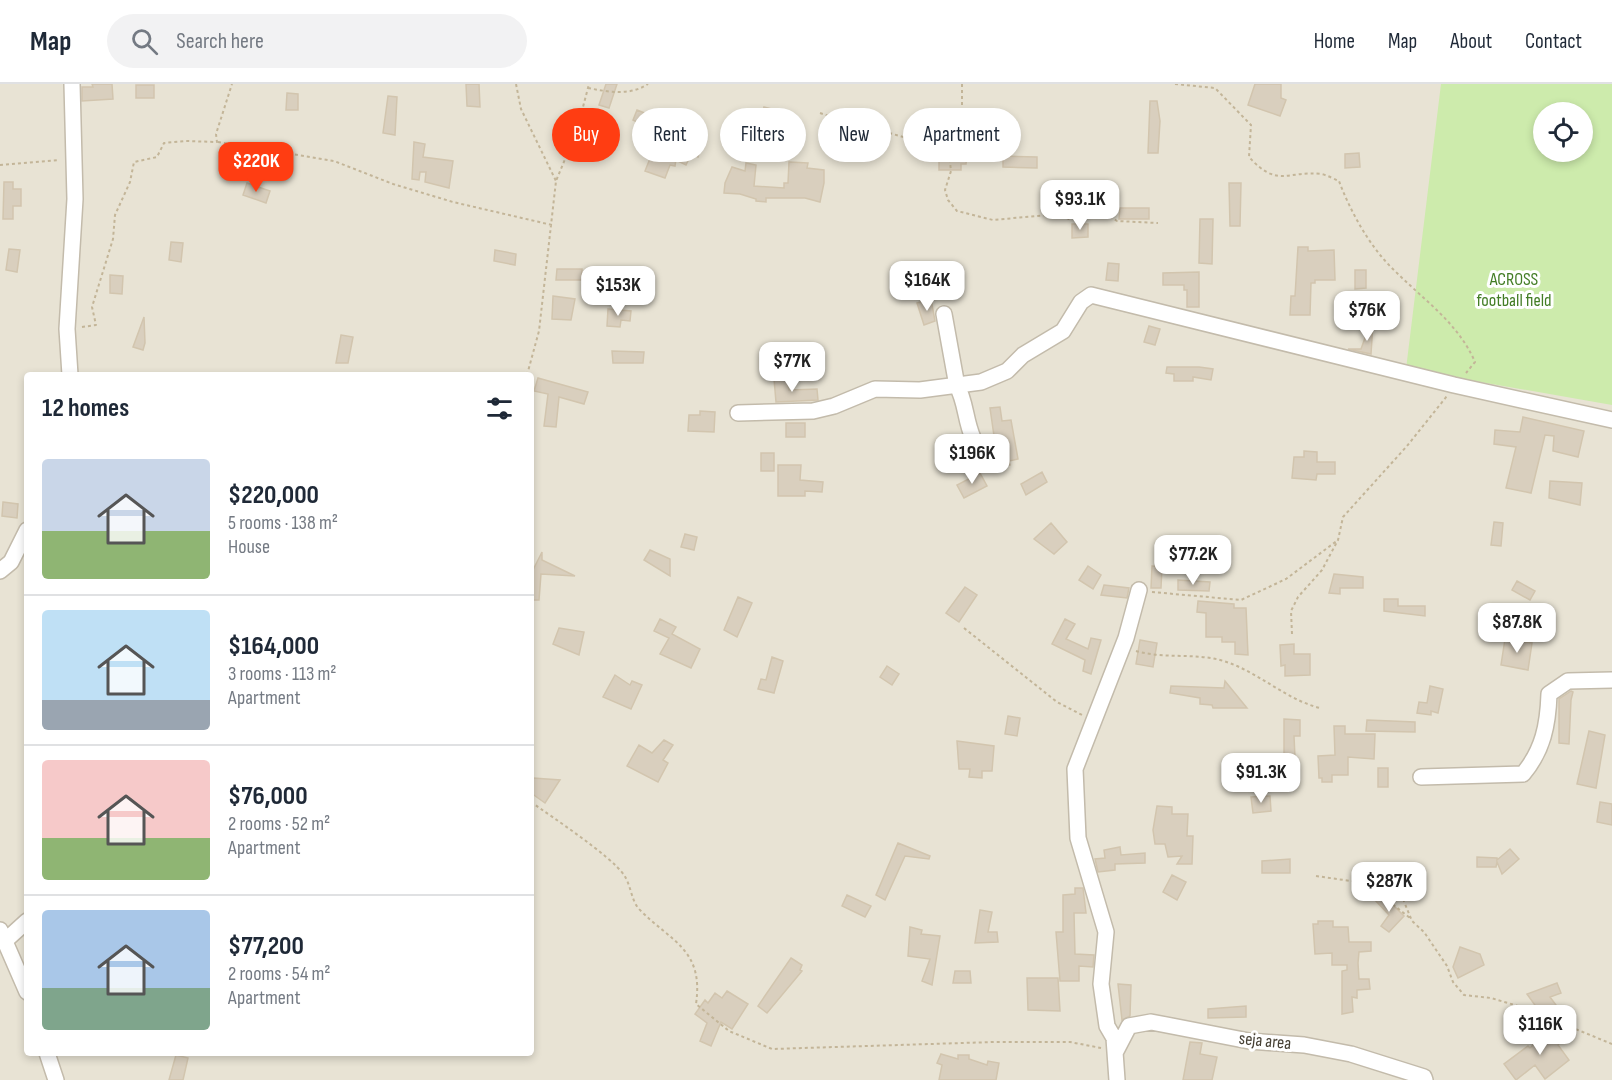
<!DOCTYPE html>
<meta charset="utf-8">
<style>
:root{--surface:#fff;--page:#f2f2f3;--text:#1f2937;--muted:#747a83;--line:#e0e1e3;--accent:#ff3d12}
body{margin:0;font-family:"Sofia Sans Condensed",sans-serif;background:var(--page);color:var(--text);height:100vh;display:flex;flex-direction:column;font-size:22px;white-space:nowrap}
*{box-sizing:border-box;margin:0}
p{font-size:20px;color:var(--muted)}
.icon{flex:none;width:33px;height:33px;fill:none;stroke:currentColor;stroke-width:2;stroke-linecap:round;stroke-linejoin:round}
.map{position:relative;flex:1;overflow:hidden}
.side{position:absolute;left:24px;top:288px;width:510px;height:684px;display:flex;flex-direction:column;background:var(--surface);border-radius:6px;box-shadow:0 3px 9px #0003}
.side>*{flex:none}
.hud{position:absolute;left:552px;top:24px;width:570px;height:54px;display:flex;gap:12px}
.tools{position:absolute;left:1533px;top:18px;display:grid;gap:12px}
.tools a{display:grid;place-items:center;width:60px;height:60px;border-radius:50%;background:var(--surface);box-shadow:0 3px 9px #0003;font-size:30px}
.price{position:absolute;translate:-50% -51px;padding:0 14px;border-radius:12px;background:#fff;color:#222;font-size:20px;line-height:39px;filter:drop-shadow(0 2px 3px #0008)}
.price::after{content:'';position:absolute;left:50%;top:36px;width:18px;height:14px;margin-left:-9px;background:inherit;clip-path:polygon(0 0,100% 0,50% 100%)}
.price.current{background:var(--accent);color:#fff}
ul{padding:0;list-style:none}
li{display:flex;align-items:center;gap:18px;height:150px;padding:0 18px}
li+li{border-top:2px solid var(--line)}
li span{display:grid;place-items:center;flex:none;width:168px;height:120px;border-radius:6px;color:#555}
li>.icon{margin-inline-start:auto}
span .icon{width:72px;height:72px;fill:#fffc;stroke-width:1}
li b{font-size:26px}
h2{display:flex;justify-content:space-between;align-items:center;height:72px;padding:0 18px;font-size:26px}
.chip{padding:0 21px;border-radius:27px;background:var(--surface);box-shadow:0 3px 9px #0003;font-size:21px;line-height:54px}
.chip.current{background:var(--accent);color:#fff}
header{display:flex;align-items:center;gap:36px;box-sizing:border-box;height:84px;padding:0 30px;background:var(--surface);border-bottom:2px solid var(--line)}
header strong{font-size:28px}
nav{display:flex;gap:33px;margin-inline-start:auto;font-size:21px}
.search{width:420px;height:54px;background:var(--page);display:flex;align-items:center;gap:15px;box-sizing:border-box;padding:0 21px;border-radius:33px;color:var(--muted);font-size:22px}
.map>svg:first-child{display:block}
.residential{fill:#e8e3d4;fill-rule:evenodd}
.green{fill:#cdebac;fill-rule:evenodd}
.building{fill:#d9cfbe;stroke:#d2c5ae;stroke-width:1.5}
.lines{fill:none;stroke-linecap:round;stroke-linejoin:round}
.minor-casing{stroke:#c3bbab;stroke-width:18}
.path{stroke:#c3b598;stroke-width:2;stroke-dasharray:3 3;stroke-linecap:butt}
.minor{stroke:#fff;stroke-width:15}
.labels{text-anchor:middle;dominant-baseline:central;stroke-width:6;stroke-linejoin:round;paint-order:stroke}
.park-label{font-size:18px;fill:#437d25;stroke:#fff}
.street-label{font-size:18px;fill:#474135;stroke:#fff}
</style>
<header>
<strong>Map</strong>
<div class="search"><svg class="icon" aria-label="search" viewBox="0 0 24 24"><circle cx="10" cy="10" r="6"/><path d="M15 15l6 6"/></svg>Search here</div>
<nav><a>Home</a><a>Map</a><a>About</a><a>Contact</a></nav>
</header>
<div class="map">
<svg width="1612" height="996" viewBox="0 0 1612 996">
<rect width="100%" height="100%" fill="#f4f0e6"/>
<path class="residential" d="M0,0H1612V996H0ZM1544,28H1582V68H1544ZM27,291H531V969H27Z"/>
<path class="green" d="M1441,0H1612V321L1406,285ZM1544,28H1582V68H1544Z"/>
<path class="building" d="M92,0H112L113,15L82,17V3H93Z
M466,0H479L480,23L467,22Z
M606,0H617L609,24L599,21Z
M1255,0H1281V14L1286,16L1280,32L1248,21Z
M136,1H154V14H136Z
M287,9L298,10V26H286Z
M388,12L397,13L395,51L383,49Z
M1150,17H1157L1160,37L1158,69H1148Z
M764,23L787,29L784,42L760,36Z
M637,26L660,35L653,45L633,36Z
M693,49L704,53L698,73L691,70L686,81L678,77L680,52L692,53Z
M414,58L425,60L423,73L453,77L449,104L425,98L426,88H420L419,96L412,95Z
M660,58L677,68L675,82L670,81L665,94L645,87L651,72Z
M957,68L967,69L966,80H961V86H939V76H956Z
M1359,69L1360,83L1345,84V70Z
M1003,72L1037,73V84L1003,83Z
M789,78L808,79L807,84L824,86V99L820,118L805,114H766V118L756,117V115L740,110L724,109L725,99L732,83L745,87L746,79L756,81L754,102L784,104V99H788Z
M4,98H13V105H21V122H13V135H3Z
M247,99L270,107L266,119L243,111Z
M1229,99H1241L1240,142H1230Z
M1120,124H1149V135H1119Z
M1200,135H1213L1212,180L1199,179Z
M1072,140H1088V153L1072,154Z
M171,158L183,159L181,178L169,176Z
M1298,163H1308V167L1334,166L1335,196H1315V199H1311L1310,231H1290L1291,212H1295Z
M9,165L20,166L17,188L6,186Z
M495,166L516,170L515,181L494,177Z
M1108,179L1119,180L1118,197L1106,196Z
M557,185H582V196H556Z
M1355,186H1366V204L1355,205Z
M1199,188V223H1187V206H1184V201H1163V189Z
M110,191L123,192L122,210L110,209Z
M553,212L575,215L571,236L552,235Z
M931,215L935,237L924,241L917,219Z
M608,225L631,227L630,237L621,236L620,243L607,242Z
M144,233L145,259L143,266L133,263Z
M1370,240H1373L1371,270L1348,265H1361Z
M1149,242L1160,245L1155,261L1144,258Z
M341,251L353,253L348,279H336Z
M612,267L644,268L643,279H613Z
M1167,283H1199L1213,285L1211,296L1193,293V297H1174V290L1166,289Z
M786,293L789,306L817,305L818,316L776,318L774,295Z
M538,294L588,308L584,320L559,313L556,343L544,342L548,310L534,307Z
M1000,323L1002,337L1011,336L1018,375L1009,377L1010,381L995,384L990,363L984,364L983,354L994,352L990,324Z
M700,327L715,328L714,348L688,347L689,331H700Z
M1523,333L1584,347L1578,373L1553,367L1554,352L1545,351L1531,409L1506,404L1516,363L1494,360L1495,346L1520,348Z
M786,339H805V353H786Z
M1304,367L1317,368V378H1335V390H1317L1316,396L1292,394L1294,373H1304Z
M761,369H774V387H761Z
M778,381H801L800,396L823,398L822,408L805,407V412H778Z
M1042,388L1047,398L1026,411L1021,400Z
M980,389L987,402L964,414L957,401Z
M1550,397L1582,399L1580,421L1549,414Z
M3,418L18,420L17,434L2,432Z
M1494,438L1503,439L1501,462L1491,461Z
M1051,439L1067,458L1054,470L1034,455Z
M685,450L697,453L694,466L681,463Z
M650,466L670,475V492L644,476Z
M542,468V476L575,492L541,490L539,516H531V490Z
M1088,482L1101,491L1093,505L1079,496Z
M1152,482L1162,483L1161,504H1151Z
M1334,490L1363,493V504H1340V510L1329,509Z
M1178,496L1210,498L1209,507L1178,506Z
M1517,497L1535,507L1530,516L1512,506Z
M1104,501L1129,504L1127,514L1101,511Z
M965,503L977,511L959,538L946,529Z
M738,513L752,519L737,553L724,546Z
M1384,515H1398V522H1425V532L1384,527Z
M1198,517L1234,520V524H1246L1248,571L1235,570V558H1222V553H1206V529L1197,528Z
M660,535L676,543L672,550L700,565L691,584L660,570L669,554L654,547Z
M1065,535L1075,540L1066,555L1088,565L1091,554L1101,556L1091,590L1083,587L1085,576L1052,560Z
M559,544L584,548L579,571L553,560Z
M1505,555L1532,559L1528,586L1501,581Z
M1140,556L1157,559L1153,583L1136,580Z
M1294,560V570H1310V591L1285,592V581L1281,582L1280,561Z
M772,573L783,577L774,609L758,605L761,595L766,596Z
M887,582L899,590L892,601L880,593Z
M615,591L630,601L632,597L642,601L631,625L603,613Z
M1225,597L1247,624H1213L1212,621L1200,620V614L1170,609L1171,602L1224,604Z
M1430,602L1443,605L1438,629L1431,627V631L1417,629L1419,618L1427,619Z
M1571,607L1573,608L1571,616L1569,660L1559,659V615Z
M1008,632L1020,634L1017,652L1005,650Z
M1284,635L1300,636V652H1294L1295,674L1284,675Z
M1367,636L1415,638V648L1366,647Z
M1334,642H1345V650H1375L1374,675L1348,673V691H1332V698H1322V694H1319L1318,672L1335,671Z
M1589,647L1605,651L1596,704L1577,700Z
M664,656L673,661L663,676L668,679L658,698L627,682L639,661L652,669Z
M957,657L994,662L992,687H982V694L969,693L970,685H959Z
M1378,684H1388V703H1378Z
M533,694L560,696L545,719L531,709Z
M1270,712L1271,727L1253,729L1251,713Z
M1600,718L1612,720V741L1597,738Z
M1157,722L1172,723V730H1188L1187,752H1193L1192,780H1177L1182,772L1168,773L1165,760H1155L1153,746Z
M898,759L930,772L929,775L905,772L885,816L876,811Z
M1120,763L1121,771L1145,769V779L1115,780V786L1098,788L1095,775L1105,774L1104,766Z
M1510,765L1519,775L1502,790L1497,778L1496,783H1477V773L1497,774V776Z
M1290,775V789H1262V777Z
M1172,791L1186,798L1177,816L1163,808Z
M1075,804H1083L1086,829H1074L1075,870L1094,871L1093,883L1079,882V897H1060L1056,848H1063V811L1075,810Z
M1381,809L1404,832L1389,848L1381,842L1389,831L1374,815Z
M847,811L871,822L865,833L842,822Z
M980,826L992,828L988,848H997L998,858L975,859Z
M1318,837H1333V843H1348L1349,858H1371V867L1359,868L1358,879L1359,895H1369L1370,905L1357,906V914L1352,913L1353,928L1342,930V887L1347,886V881H1332V869L1315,870L1313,840H1318Z
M910,843L922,846L921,850L940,852L932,901L922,897L930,875L908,872Z
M1460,863L1480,870L1484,881L1458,894L1453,883Z
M791,874L802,881L800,886L802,887L767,929L758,922Z
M955,887H970L971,899H953Z
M1027,894H1058L1060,927L1028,926Z
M1557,899L1561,909L1550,913L1559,925L1545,935L1527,910Z
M1118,900L1131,901L1130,932L1122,936Z
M727,907L748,920L732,945L721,938L711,962L700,957L707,939L695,930L705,916L708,919L715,909L722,914Z
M1246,922V933L1208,934V925Z
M1553,941L1565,953L1558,961L1569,976L1545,995L1535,981L1516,996L1504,980L1528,962L1530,964Z
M1190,958L1202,959L1200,970L1217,973L1212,996H1183Z
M941,970L958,975V971H969V975L987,981L988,977L999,979L996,996H939L942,981L937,979Z
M176,971L188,974L183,996H169Z"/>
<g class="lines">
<defs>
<path id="minor" d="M944,230L957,302C966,318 965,336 973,354
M70,291L67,245L75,115L72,0
M738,329L813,327L834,322L875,305L920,306L981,298L1007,287L1023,271L1063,247L1081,218L1091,211L1454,301L1612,336
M0,487L11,478L27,446
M1421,693L1523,690C1543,666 1548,641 1549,610L1568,597L1612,596
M0,846L27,908
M6,856L27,837
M1116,967L1129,942L1151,938L1249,957L1304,961L1351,970L1424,993L1425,996
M47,969L56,996
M1117,996L1114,954L1107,942L1101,900L1106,848L1078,754L1075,685L1126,554L1139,506"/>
</defs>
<use href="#minor" class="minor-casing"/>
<path class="path" d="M516,0L521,25L556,97
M962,0V26L948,61L951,87L945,106L948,116L957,127L993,136L1058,130L1069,135L1088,125L1099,126L1117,137L1158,139
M1175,0L1215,4L1251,41L1249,73C1278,105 1288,86 1321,90C1327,91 1334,95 1339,97C1351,129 1371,165 1396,188C1425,217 1458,239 1475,278L1466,289
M588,4C609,8 630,12 648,0
M820,29C862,44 906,50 946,69
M218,58L334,77L393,100L453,118L552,141
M0,81L59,76
M82,243L96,241L92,223L113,155L115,131L130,98L134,78L157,73L164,59L186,57L217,58L216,50L232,0
M527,291L539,247L556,97L577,46L589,0
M1152,508L1241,516L1286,495L1338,456
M964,544L1057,618L1082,631
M1292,550L1291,527L1298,513L1322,486L1338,456L1343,433L1407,362L1447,312
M1136,567C1164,575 1194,569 1220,576C1257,586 1284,615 1320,624
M531,718C552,733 611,772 624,791C631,801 631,816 639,825C671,858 704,865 696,920L729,947L772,965L994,958H1070L1101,964
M1316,792L1358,798L1377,808L1410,834
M1394,793L1412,837L1424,848L1447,882L1453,898L1464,911L1491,914L1528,925L1543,936L1556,937L1612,960"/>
<use href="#minor" class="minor"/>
</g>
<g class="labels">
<g class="park-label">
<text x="1514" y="195">ACROSS<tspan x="1514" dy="21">football field</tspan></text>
</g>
<g class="street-label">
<text transform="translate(1265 957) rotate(6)">seja area</text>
</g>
</g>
</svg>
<div class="tools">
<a><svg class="icon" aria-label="locate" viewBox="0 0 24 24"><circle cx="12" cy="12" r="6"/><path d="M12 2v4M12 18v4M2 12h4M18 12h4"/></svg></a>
</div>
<b class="price current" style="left:256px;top:109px">$220K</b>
<b class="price" style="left:1080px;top:147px">$93.1K</b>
<b class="price" style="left:927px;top:228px">$164K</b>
<b class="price" style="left:618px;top:233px">$153K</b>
<b class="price" style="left:1367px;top:258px">$76K</b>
<b class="price" style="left:792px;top:309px">$77K</b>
<b class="price" style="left:972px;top:401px">$196K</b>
<b class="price" style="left:1193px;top:502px">$77.2K</b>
<b class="price" style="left:1517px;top:570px">$87.8K</b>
<b class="price" style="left:1261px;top:720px">$91.3K</b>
<b class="price" style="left:1389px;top:829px">$287K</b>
<b class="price" style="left:1540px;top:972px">$116K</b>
<div class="hud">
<a class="chip current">Buy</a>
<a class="chip">Rent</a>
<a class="chip">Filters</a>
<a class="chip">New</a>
<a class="chip">Apartment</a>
</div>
<section class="side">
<h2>12 homes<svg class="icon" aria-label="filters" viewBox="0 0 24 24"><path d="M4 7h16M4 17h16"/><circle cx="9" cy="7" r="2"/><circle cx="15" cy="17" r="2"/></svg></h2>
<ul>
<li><span style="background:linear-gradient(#c9d6e8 60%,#8fb573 0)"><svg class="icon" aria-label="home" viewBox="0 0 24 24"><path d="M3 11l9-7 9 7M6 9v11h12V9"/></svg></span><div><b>$220,000</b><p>5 rooms · 138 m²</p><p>House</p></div></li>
<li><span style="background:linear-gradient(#bfe0f5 75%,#9aa5b1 0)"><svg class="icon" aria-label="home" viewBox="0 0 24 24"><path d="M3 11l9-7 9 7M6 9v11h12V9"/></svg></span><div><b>$164,000</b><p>3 rooms · 113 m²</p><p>Apartment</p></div></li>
<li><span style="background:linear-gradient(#f6c9c9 65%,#8fb573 0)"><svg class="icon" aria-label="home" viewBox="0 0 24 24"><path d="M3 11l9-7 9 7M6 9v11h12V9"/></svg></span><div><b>$76,000</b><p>2 rooms · 52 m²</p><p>Apartment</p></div></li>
<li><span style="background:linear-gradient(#a9c7e8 65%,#7fa58c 0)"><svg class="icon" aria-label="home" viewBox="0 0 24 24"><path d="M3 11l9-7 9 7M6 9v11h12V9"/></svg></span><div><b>$77,200</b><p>2 rooms · 54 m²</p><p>Apartment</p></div></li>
</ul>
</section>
</div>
